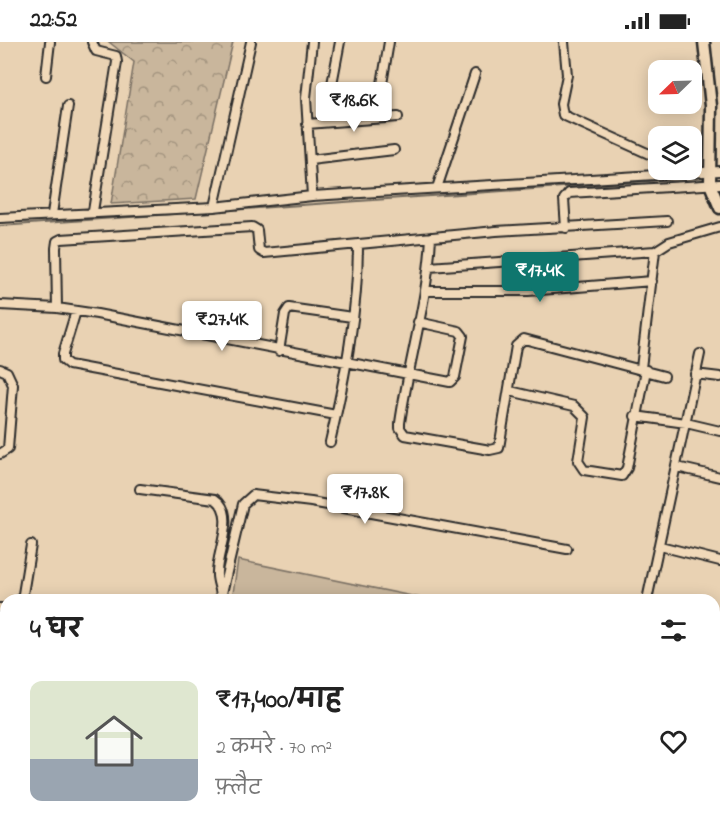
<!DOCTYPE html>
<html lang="hi">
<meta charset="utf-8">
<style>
:root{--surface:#fff;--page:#f6f6f6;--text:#222;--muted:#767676;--line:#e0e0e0;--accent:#0f766e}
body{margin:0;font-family:"Indie Flower","Playpen Sans Deva",sans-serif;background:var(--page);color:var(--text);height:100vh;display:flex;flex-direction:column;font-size:22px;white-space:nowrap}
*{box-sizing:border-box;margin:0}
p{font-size:20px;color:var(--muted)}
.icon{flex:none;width:33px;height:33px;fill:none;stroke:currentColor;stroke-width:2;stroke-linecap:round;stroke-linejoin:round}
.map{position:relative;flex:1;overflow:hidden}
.sheet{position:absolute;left:0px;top:552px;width:720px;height:236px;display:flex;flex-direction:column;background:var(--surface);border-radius:18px 18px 0 0;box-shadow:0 3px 15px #0003}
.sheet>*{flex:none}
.needle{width:39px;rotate:247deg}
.controls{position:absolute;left:648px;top:18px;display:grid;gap:12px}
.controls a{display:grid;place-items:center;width:54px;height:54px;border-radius:12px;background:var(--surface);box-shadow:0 3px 15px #0003;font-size:30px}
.price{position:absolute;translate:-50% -51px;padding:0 14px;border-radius:6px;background:#fff;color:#222;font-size:20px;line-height:39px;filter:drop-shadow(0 2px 3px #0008)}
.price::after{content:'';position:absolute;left:50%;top:36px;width:18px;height:14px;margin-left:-9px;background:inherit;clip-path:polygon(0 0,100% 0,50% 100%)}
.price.on{background:var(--accent);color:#fff}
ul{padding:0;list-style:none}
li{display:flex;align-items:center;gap:18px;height:150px;padding:0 30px}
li+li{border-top:2px solid var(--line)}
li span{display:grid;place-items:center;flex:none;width:168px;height:120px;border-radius:12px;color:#555}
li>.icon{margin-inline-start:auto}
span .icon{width:72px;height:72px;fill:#fffc;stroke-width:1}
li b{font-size:26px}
h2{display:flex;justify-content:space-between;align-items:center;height:72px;padding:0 30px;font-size:26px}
.status{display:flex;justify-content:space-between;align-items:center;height:42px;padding:0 30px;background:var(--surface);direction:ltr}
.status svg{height:16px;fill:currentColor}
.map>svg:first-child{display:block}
.grass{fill:#c9b69c;stroke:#7a7064;stroke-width:1.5}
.forest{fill:url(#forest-crowns);stroke:#7a7064;stroke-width:1.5}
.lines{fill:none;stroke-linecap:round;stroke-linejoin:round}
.stream{stroke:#70685c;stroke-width:2}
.street-casing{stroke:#2b2b2b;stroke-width:12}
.secondary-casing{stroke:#2b2b2b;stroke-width:15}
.street{stroke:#f1d9b9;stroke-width:8}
.secondary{stroke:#f1d9b9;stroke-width:10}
</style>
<div class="status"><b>22:52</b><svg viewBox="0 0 49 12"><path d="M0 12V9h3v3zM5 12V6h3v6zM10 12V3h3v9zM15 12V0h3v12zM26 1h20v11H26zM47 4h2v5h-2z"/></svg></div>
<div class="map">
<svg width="720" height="787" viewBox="0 0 720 787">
<defs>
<pattern id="forest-crowns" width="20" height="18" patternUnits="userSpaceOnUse" patternTransform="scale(1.5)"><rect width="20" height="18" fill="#c9b69c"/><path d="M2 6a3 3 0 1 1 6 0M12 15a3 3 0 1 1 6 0" fill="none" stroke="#a3947f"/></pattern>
</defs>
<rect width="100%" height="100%" fill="#e9d2b3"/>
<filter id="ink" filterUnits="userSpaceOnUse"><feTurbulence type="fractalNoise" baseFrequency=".0167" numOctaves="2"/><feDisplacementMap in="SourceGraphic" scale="12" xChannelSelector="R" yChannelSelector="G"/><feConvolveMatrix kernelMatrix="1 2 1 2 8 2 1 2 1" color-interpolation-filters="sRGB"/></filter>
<g filter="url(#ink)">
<path class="grass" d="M238,518L431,558H232Z
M6,593V782H99L98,787H0V611Z
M714,617L720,619V787H265L266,782H714Z"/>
<path class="forest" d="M109,0H233L196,157L111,162L134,20Z"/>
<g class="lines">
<path class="stream" d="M0,184L706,135"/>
<defs>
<path id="street" d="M92,0L96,9L116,14L117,20L93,169
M251,0L214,165L312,154L720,129
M312,0L306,56L312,154
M564,0L567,33L561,62L563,73L658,116
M46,34L50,0
M332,42L340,0
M379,60L389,0
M307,82L398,75
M310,118L394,108
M437,146L475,32
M52,172L68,64
M0,176L214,165
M566,186L564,157L569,151L720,142
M431,195C428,257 409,318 400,381V386L405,393L490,408L499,406L516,304L524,297L664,334
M429,225L655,209
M426,249H528L652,239
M0,263L57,266L97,272L450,340L455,335L463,294L459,289L418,280
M57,266L56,206L57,199L61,197L252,185L257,188L259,208L264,211L496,189L667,179
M76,269L63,312V318L69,323L336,373
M279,309L285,272L289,266L352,275
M641,326L655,209L669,200L720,185
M0,327L7,330L13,343L8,407L0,412
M695,332L720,335
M510,349L574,364L585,375L578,419L584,428L622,434L627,426L646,328
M635,374L686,381L720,389
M330,400C345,336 358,268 358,202
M677,425L720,435
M140,447L215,457C237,471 217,509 217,530C216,540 222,548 221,558
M660,504L720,519
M222,551L243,462L253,453L311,460L567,507
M22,558L31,503
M647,558L700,312
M0,566L6,567
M111,787L112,782
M163,787L167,782"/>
<path id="secondary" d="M704,0L711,64L710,142L720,166"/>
</defs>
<use href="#street" class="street-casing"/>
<use href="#secondary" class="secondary-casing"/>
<use href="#street" class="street"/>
<use href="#secondary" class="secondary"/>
</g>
</g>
</svg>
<div class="controls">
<a><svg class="needle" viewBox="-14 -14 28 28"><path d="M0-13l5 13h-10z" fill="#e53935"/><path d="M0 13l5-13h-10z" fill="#767676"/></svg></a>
<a><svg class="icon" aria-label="layers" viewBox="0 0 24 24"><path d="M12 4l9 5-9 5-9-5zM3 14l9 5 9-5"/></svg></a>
</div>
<b class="price" style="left:354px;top:91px">₹18.6K</b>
<b class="price on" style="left:540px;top:261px">₹17.4K</b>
<b class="price" style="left:222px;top:310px">₹27.4K</b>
<b class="price" style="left:365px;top:483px">₹17.8K</b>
<section class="sheet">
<h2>4 घर<svg class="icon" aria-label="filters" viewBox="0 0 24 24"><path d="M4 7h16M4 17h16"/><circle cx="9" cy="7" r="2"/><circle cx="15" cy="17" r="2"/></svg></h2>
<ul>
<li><span style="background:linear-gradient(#dfe7d0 65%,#9aa5b1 0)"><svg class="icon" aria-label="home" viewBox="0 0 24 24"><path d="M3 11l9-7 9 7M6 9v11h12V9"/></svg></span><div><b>₹17,400/माह</b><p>2 कमरे · 70 m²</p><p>फ़्लैट</p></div><svg class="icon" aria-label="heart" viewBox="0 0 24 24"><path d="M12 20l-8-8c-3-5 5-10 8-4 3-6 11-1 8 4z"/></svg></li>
</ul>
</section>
</div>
